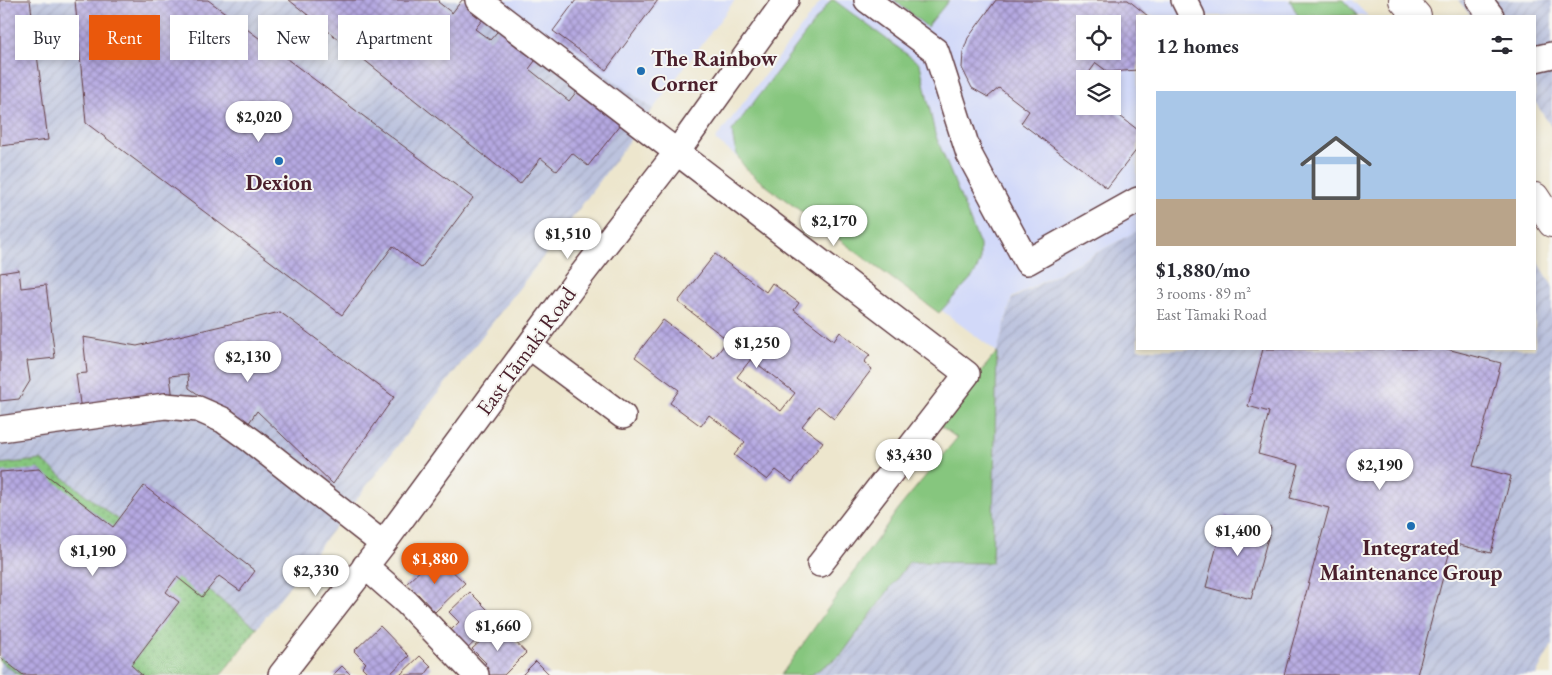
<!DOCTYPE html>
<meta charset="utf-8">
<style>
:root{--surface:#fff;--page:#f7f7f7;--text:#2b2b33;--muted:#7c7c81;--accent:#ea580c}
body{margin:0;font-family:"EB Garamond",serif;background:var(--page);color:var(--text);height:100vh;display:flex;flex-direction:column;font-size:19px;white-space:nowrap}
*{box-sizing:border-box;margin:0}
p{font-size:16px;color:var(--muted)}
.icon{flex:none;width:28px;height:28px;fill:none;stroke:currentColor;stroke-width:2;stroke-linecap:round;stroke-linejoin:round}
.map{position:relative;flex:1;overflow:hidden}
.panel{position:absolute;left:1136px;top:15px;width:400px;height:335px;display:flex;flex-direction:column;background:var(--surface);border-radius:0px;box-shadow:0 2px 8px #0003}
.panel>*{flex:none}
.top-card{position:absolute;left:15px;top:15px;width:475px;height:45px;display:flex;gap:10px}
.buttons{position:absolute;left:1076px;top:15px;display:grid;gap:10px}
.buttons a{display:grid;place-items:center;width:45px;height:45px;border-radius:0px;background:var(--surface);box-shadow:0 2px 8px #0003;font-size:25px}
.price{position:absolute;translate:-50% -42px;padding:0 11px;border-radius:18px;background:#fff;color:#222;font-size:16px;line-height:32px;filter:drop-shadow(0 1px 2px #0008)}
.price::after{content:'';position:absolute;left:50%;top:30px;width:15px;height:11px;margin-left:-8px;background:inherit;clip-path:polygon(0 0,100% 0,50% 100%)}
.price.on{background:var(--accent);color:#fff}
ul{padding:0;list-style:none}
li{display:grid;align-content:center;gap:10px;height:265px;padding:0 20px}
li span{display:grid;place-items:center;height:155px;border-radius:0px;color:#555}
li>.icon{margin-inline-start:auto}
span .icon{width:90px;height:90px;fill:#fffc;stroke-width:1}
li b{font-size:21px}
h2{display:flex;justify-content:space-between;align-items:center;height:60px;padding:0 20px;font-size:21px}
.tag{padding:0 18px;border-radius:0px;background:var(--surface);box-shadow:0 2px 8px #0003;font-size:18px;line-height:45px}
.tag.on{background:var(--accent);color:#fff}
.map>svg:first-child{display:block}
.built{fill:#d2d9f9;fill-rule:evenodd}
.industrial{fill:url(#industrial-furrows)}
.green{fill:#86c67e;stroke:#687254}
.park{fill:url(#park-dots);stroke:#687254}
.building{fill:url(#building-cross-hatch);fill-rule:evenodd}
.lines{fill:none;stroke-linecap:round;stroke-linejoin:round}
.minor-casing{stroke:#623d43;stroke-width:28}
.major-casing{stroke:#623d43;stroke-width:30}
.minor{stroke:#fff;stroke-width:25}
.major{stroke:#fff;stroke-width:28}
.poi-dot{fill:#1f6fb2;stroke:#f6f6f2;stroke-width:2}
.labels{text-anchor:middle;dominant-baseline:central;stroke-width:4;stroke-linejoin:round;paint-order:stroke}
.poi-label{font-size:22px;font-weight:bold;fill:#4a1f2b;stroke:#f6f6f2}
.street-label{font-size:22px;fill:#4a1f2b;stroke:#f6f6f2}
</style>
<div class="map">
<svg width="1552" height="675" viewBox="0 0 1552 675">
<defs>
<pattern id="industrial-furrows" width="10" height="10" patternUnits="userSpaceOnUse" patternTransform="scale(1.25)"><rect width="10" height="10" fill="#bcc3de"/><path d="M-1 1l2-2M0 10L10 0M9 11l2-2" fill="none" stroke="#a3a7bf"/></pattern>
<pattern id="park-dots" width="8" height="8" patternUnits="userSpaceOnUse" patternTransform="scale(1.25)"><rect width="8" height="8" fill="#86c67e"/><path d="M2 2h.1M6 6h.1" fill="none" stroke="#70a067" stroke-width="1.8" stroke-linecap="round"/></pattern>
<pattern id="building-cross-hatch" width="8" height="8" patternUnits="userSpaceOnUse" patternTransform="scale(1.25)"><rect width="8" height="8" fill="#b5a9e2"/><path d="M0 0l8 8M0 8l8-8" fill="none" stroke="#9589b7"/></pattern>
</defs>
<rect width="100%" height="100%" fill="#f6f6f2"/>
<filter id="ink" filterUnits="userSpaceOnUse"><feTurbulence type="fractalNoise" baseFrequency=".02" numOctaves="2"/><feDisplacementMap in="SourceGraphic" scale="10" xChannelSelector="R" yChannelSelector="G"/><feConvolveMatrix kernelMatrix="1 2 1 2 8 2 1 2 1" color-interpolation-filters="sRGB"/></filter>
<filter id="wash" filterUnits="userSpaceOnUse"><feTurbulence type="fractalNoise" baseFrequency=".0096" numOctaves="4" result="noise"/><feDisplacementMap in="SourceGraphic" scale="20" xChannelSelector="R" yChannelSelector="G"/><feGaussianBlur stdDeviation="1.12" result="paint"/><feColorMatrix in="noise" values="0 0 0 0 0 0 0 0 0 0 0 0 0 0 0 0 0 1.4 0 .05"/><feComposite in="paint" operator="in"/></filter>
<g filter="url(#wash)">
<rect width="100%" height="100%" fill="#ede6cd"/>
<path class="built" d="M503,0H735L653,109Z
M822,0H1352L1368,16H1138L1137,231L1012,298L997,352L715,140ZM1085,24H1112V51H1085ZM1085,79H1112V106H1085Z"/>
<path class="industrial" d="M0,0H503L653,109L547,252L257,628L41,460L0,464Z
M1458,0H1552V128L1535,102V16H1471Z
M1137,231L1138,349H1535V256L1552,285V645L1536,675H811L842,654L909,562L992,563L997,352L1012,299Z
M0,661L19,675H0Z"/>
<path class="green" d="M831,0H834L920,64L935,134L980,245V262L974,275L939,313L764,184C742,167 735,159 732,131Z
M894,0H949L927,27Z
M1290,0H1343L1358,16H1298Z
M997,352L992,563L909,562L842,654L811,675H781L899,508L957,438L938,424Z"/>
<path class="park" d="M41,460L257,628L221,675H19L0,661V464Z"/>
<g id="blocks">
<path class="building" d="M0,0H30L48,140L0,146Z
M75,0H208L473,198L421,268L393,246L342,315L86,123Z
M289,0H440L438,2L452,13L462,0H467L486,15L475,29L490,40L504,24L541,53L529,69L569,101L582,85L625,119L588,166L572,153L557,171L541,158L520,184Z
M576,0H658L606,70L553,31Z
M996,0H1128L1148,16H1138V70L1108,72L1096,63L1080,85L1085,89V106H1107L1138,130V148L1107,188L1021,123L1029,111L999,88L988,97L972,88L962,68L963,52L968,38ZM1085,24H1112V51H1085Z
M715,254L766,292L772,283L799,303L794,310L834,341L840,332L870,355L864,362L872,369L834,419L818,406L802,426L823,442L792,482L776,470L767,480L734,455L745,442L709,415L701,426L670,403L679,390L635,357L663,320L714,358L728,340L678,302ZM751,359L795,393L781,411L737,377Z
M19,270L21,288L46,285L55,358L27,361L30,381L19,399L0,401V273Z
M280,312L394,397L333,484L257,411L246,427L189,388L188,374L170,376L173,400L81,411L76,374L87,373L83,337L137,346Z
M1263,349H1447L1501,363L1473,466L1511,476L1491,553L1452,543L1417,675H1284L1329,508L1290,498L1299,465L1258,454L1269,412L1248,406Z
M39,469L113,527L144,486L255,571L240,591L219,576L202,597L177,577L166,592L179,602L131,665L142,675H23L0,657V472Z
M1225,515L1271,527L1251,599L1206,587Z
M431,560L441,571L447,566L465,583L435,612L418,594L414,597L404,586Z
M470,592L489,611L483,616L492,625L463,653L446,635L459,622L449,612Z
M499,624L526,653L504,675H484L479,670L486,663L472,649Z
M380,626L409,656L389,675H370L362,667L366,663L354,651Z
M420,656L431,667L425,675H400Z
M536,661L550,675H522Z
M342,666L351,675H333Z"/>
</g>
</g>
<g filter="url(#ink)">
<use href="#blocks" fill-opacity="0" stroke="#623d43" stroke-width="1"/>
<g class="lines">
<defs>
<path id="minor" d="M478,0L967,374L820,564
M867,0L936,51L969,154L1027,262L1138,200
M1184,0L1192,16
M1479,0L1491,16
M1535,59L1552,55
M529,346L623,416
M0,429L165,406L198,409L223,420L252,441L383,544
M365,566L407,603L476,675
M281,675L383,544L576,282L677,152L786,0"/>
<path id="major" d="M1403,0L1417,16
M1535,197L1552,223"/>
</defs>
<use href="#minor" class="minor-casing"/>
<use href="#major" class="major-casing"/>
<use href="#minor" class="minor"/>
<use href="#major" class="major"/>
</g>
</g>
<g class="poi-dot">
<circle cx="641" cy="71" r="5"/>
<circle cx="279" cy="161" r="5"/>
<circle cx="1411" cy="526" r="5"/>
</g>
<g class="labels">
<g class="poi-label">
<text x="651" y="58" text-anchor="start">The Rainbow<tspan x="651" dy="25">Corner</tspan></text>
<text x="279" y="182">Dexion</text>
<text x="1411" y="547">Integrated<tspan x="1411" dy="25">Maintenance Group</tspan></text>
</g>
<g class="street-label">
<text transform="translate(526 351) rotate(-54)">East Tāmaki Road</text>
</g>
</g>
</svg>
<div class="buttons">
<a><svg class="icon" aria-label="locate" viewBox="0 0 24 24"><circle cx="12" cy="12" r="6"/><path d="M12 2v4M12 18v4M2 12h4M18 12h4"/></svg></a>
<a><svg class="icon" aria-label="layers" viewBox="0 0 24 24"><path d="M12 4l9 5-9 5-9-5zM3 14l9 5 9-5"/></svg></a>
</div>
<b class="price" style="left:259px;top:143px">$2,020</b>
<b class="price" style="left:834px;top:247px">$2,170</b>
<b class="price" style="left:568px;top:260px">$1,510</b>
<b class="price" style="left:757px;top:369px">$1,250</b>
<b class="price" style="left:248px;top:383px">$2,130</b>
<b class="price" style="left:909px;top:481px">$3,430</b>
<b class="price" style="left:1380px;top:491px">$2,190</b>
<b class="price" style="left:1238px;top:557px">$1,400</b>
<b class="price" style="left:93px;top:577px">$1,190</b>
<b class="price on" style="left:435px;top:585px">$1,880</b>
<b class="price" style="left:316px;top:597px">$2,330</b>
<b class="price" style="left:498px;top:652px">$1,660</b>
<div class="top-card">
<a class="tag">Buy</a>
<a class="tag on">Rent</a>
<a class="tag">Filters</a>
<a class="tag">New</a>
<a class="tag">Apartment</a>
</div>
<section class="panel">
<h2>12 homes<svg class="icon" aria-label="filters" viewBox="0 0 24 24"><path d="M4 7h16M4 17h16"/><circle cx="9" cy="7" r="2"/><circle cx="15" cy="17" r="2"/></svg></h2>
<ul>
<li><span style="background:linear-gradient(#a9c7e8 70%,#b9a48a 0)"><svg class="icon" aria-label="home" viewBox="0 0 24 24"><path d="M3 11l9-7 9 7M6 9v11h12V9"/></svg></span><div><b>$1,880/mo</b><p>3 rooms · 89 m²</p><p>East Tāmaki Road</p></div></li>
</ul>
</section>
</div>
